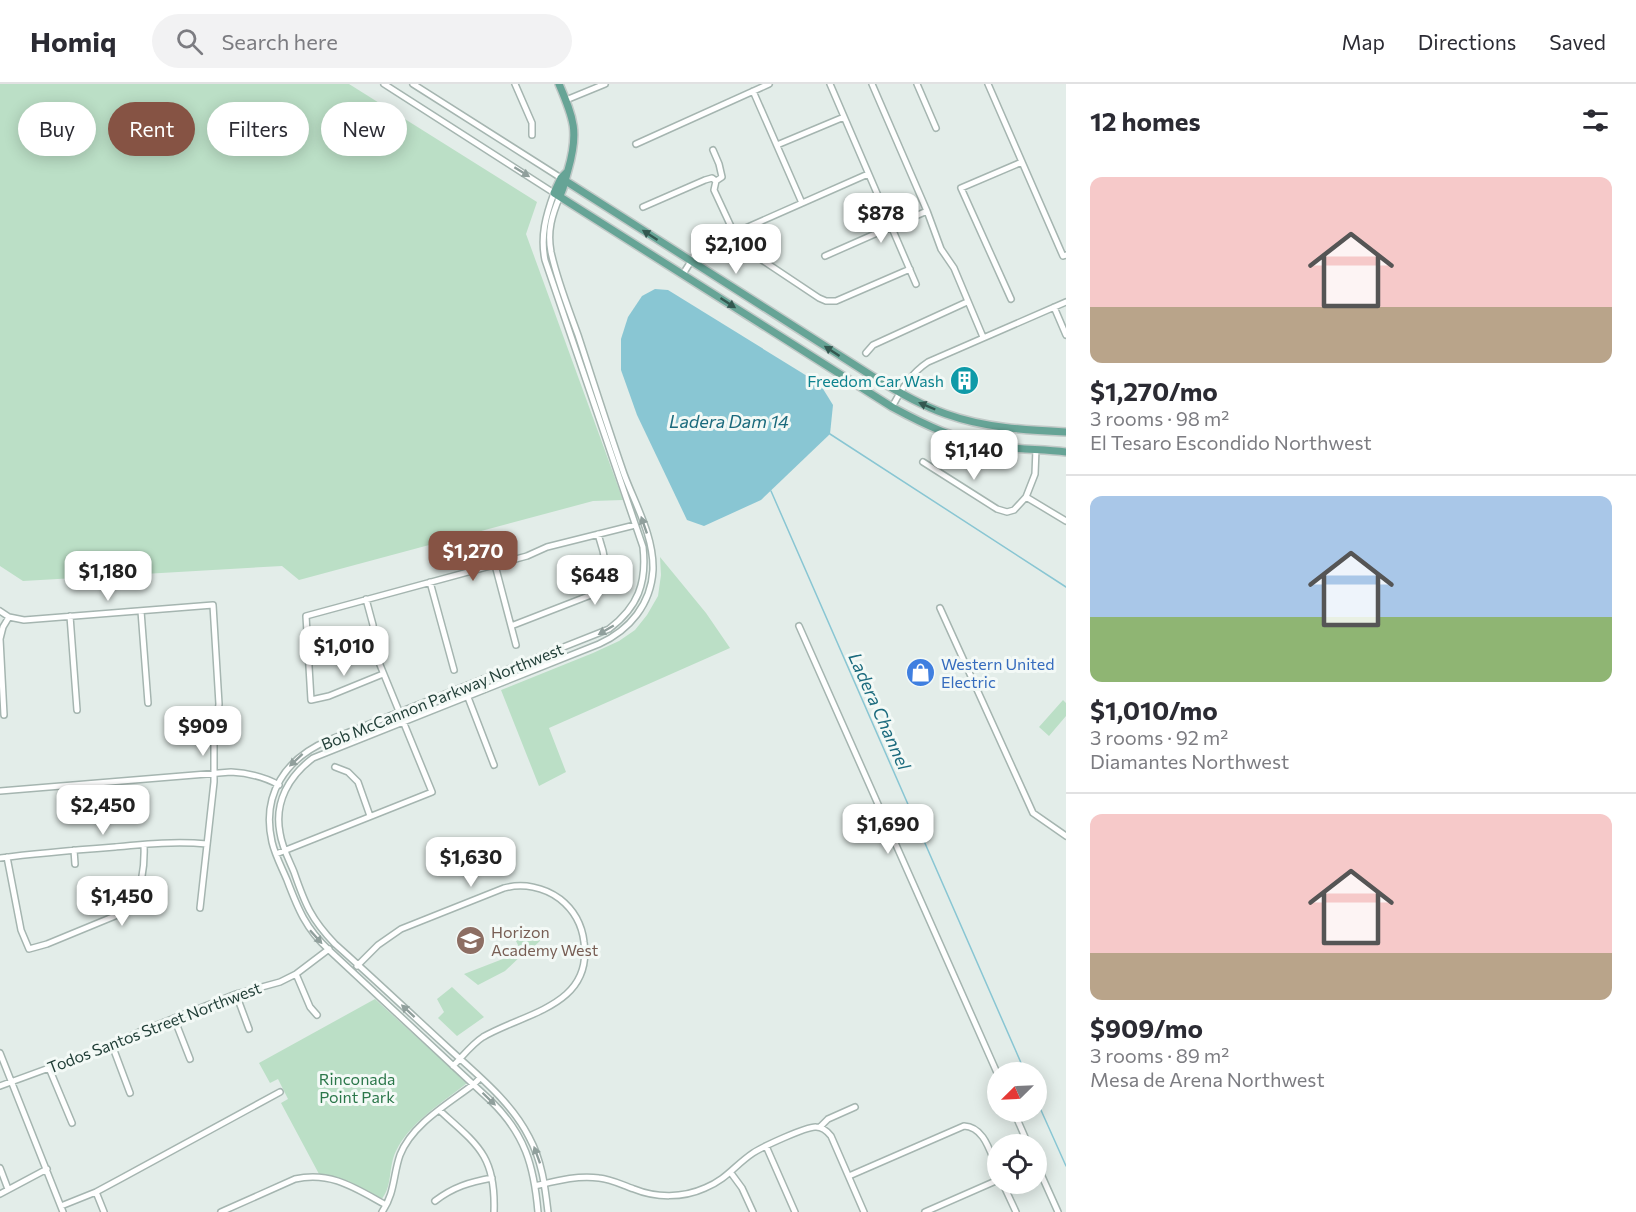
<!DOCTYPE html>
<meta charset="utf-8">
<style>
:root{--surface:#fff;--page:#f2f2f3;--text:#2b2b33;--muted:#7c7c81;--line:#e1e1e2;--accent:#865344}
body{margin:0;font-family:Commissioner,sans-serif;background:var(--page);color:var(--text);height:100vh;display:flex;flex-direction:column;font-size:22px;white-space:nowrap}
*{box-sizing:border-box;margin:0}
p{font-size:20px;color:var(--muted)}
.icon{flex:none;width:33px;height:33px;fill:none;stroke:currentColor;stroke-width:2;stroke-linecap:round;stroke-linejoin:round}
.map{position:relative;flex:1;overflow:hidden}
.details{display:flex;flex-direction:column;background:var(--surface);width:570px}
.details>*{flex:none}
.hud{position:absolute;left:18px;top:18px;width:570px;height:54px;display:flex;gap:12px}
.needle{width:39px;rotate:246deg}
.fabs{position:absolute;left:987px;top:978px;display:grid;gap:12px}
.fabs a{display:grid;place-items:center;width:60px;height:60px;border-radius:50%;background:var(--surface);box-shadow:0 3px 15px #0003;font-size:30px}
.price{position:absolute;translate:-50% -51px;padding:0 14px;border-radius:12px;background:#fff;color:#222;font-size:20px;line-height:39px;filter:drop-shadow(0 2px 3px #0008)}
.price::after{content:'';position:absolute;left:50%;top:36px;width:18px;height:14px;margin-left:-9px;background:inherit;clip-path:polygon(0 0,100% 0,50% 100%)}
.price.on{background:var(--accent);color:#fff}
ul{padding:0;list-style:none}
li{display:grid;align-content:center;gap:12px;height:318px;padding:0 24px}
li+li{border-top:2px solid var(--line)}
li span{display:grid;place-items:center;height:186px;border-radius:12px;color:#555}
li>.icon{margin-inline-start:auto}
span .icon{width:108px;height:108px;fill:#fffc;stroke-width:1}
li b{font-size:26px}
h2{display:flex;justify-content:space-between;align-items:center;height:72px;padding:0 24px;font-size:26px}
.pill{padding:0 21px;border-radius:27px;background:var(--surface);box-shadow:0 3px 15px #0003;font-size:21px;line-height:54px}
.pill.on{background:var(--accent);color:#fff}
header{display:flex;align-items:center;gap:36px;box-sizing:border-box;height:84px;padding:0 30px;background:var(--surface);border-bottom:2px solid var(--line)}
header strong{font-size:28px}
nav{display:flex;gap:33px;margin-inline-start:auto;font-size:21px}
.search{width:420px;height:54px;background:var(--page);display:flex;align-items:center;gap:15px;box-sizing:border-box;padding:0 21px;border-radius:33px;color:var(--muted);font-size:22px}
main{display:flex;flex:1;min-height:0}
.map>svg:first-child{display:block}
.green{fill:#bbdfc6}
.water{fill:#89c6d3}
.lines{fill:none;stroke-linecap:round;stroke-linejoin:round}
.stream{stroke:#89c6d3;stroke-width:1.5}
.minor-casing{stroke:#a5b5b0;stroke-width:8}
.major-casing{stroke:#c1c9c7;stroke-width:10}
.minor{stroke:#fff;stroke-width:5}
.major{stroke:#66a496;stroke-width:7}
.oneway{fill:#909f9c}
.oneway2{fill:#335850}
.labels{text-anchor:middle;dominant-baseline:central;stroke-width:6;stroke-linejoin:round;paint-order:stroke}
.culture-label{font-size:16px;fill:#0d838f;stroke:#f3f9f6;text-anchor:end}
.shop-label{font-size:16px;fill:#366cbe;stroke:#f3f9f6;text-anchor:start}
.street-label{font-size:16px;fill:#223f38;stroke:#f3f9f6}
.education-label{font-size:16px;fill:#785e54;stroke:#f3f9f6;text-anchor:start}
.park-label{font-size:16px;fill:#2b774a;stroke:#f3f9f6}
.water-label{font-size:18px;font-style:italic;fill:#1a6a7d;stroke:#f3f9f6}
</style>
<header>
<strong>Homiq</strong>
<div class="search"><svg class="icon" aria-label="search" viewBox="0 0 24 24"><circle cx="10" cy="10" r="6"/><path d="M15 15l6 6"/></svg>Search here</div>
<nav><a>Map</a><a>Directions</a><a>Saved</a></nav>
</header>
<main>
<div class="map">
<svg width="1066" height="1128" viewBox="0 0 1066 1128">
<rect width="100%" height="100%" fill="#e3ede9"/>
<path class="green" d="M0,0H349L537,118L526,150L623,416L593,417L299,496L282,482L23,497L0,482Z
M660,473L706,529L730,564L549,644L566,688L539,702L501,606L593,569L619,557L635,546L647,531L658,512L661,491Z
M1063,616L1066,619V632L1049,652L1039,643Z
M528,845L535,849L541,856L526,870L525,868L505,887L478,901L464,890L508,873L520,865L514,853Z
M452,903L484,933L457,952L438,934L444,928L437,915Z
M375,915L467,999C442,1019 410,1038 396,1067C388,1083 393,1102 381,1116L345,1096L319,1090L281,1019L288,1015L278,995L270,999L259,979Z"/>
<path class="water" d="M655,205L668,206L820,300L833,321L830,350L761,416L704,442L687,436L637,331L621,286V255L628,233L642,212Z"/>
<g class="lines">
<path class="stream" d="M830,350L1066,503
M771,407L1025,988
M1036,1015L1066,1082"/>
<defs>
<path id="minor" d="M384,0L554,109C546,131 540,152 545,176L643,463C647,499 638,523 609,545L329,656C286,674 261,710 272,758C275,771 282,784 287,796C298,825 306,845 329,866L491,1017C525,1050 534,1082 538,1128
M413,0L561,94
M515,0L532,39V51
M830,0L916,200
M872,0L927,127L941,165L954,184L983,253
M917,0L936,44
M988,0L1063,172L1066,171
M753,7L802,119
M566,16L605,0
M636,60L769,0
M777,61L844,33
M713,66L719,80L722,93L716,97L714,106L734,149L739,159L744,164L819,214L826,217H836L910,185
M643,123L705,96L712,94L716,97
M825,172L927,127
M683,190L695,171L705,162L868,90
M1011,215L961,104L1022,78
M1054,223L1066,251
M866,269L873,261L967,218
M892,323C902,305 910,290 928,278L1066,218
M923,378L997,425L1007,428L1014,426L1026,413L1035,390L1036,365
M1026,413L1066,437
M495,481L516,561
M430,498L454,586
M940,524L1033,729L1066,752
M0,527L9,533L24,536L213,521L219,620L214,658V698L200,824
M141,527L148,619
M70,532L77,626
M511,542L591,511L602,498L606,483L603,467L598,450
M799,542L998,991
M383,590L329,612L311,616L306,532L527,472L547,463L635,441
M464,603L494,681
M4,631L0,555L3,543L9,533
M335,683L348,688L358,698L370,732
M0,707L231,688C249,689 263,692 279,701
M74,766L75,780
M276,770L432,708L376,571L373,541L366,515
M7,773L21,846L29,865L47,860L132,825C141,802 145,786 144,761
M0,774C38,769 76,766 115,763C146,760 176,757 207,760
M357,882L378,861L401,845L504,804C523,799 544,803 560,815C574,826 582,841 584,858C593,922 524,929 483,953C472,960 463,972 453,982
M296,890L310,923L317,931
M236,910L249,945
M174,934L190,975
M112,961L130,1009
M0,969L63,1128
M49,984L72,1039
M0,1002L112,961L139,948L236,910L280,898L296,890L329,865
M439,1026C478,1061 496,1072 494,1128
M1014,1028L1028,1060
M820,1043L828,1035L855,1023
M766,1062L795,1128
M1036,1079L1058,1128
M0,1084L8,1105
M731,1089L742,1104L753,1128
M849,1092L964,1042C985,1043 990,1069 998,1086
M1003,1100L1016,1128
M535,1102C556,1097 577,1091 599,1094C611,1095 622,1101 634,1105C656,1114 683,1114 705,1104C727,1095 735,1081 753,1069C762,1063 807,1042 816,1043C823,1043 827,1047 831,1052L864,1128
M96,1108L104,1128
M0,1110L47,1085
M435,1117C453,1103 470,1098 492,1094
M61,1122L96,1108L122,1094L280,1008
M221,1128L295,1095C331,1087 355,1104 386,1121
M382,1128C395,1109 393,1091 400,1071C412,1040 448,1020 474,1000L480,994
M548,1128C545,1102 542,1077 529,1053C510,1016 476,990 446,962C409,928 372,893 335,860C311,835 305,820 294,788C289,776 282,763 280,749C274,718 289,692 313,674L599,560C630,546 651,520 653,486C654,452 635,420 624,390C608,344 593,297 578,251C568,223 557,196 551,168C547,147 552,131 560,112
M925,1128L998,1096"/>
<path id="major" d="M559,0C574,35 579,48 568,86C565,96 565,101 560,112
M567,88L561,94L554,109L892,323C925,341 958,357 996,362C1019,366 1043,365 1066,368
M561,94L872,292C896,307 920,321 946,330C985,344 1026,346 1066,348"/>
</defs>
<use href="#minor" class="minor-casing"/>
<use href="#major" class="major-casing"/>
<use href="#minor" class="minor"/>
<use href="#major" class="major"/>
</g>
<defs><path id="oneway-solid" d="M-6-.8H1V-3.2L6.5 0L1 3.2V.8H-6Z" transform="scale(1.5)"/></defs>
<g class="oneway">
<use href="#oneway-solid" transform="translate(522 88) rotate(32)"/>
<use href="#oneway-solid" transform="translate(644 441) rotate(-109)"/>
<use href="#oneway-solid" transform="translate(606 546) rotate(150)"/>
<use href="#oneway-solid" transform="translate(296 676) rotate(137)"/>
<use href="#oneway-solid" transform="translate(316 853) rotate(48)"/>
<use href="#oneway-solid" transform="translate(408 927) rotate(-137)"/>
<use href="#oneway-solid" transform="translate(489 1015) rotate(44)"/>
<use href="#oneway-solid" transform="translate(537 1071) rotate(-110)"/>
</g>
<g class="oneway2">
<use href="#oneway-solid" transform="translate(650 151) rotate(-147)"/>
<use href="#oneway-solid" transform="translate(728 219) rotate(33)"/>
<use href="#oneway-solid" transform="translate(832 267) rotate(-147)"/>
<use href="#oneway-solid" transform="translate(927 322) rotate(-157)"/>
</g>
<defs>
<symbol id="building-disc" viewBox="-11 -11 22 22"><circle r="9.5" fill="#0f9aa8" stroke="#f3f9f6"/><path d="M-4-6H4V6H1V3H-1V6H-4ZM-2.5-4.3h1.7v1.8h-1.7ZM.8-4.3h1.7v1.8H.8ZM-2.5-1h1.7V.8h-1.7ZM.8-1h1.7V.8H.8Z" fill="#fff"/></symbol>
<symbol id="shop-disc" viewBox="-11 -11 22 22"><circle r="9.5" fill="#3f7fe0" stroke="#f3f9f6"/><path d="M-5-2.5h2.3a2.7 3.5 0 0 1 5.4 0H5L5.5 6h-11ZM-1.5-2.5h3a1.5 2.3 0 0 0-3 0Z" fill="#fff"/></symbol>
<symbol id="school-disc" viewBox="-11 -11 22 22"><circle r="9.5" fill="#8d6e63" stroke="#f3f9f6"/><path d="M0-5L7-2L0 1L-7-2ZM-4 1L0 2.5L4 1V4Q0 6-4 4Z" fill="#fff"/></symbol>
</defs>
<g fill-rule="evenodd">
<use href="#building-disc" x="948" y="280" width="33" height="33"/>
<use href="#shop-disc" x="904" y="572" width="33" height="33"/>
<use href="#school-disc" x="454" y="840" width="33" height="33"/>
</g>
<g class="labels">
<g class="culture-label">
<text x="944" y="296">Freedom Car Wash</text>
</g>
<g class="shop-label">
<text x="941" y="579">Western United<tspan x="941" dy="18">Electric</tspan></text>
</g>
<g class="street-label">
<text transform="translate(442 612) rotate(-22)">Bob McCannon Parkway Northwest</text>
<text transform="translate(154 943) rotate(-21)">Todos Santos Street Northwest</text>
</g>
<g class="education-label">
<text x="491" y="847">Horizon<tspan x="491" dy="18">Academy West</tspan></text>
</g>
<g class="park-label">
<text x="357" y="994">Rinconada<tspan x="357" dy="18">Point Park</tspan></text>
</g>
<g class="water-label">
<text x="729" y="337">Ladera Dam 14</text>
<text transform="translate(880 627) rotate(66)">Ladera Channel</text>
</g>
</g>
</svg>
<div class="fabs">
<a><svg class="needle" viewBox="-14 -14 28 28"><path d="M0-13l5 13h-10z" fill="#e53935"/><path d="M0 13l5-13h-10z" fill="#7c7c81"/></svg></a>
<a><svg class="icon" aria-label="locate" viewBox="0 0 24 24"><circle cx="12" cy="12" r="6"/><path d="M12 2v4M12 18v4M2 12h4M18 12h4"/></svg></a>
</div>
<b class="price" style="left:881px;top:160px">$878</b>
<b class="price" style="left:736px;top:191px">$2,100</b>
<b class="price" style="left:974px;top:397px">$1,140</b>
<b class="price on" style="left:473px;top:498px">$1,270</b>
<b class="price" style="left:108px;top:518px">$1,180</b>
<b class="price" style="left:595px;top:522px">$648</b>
<b class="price" style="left:344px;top:593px">$1,010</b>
<b class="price" style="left:203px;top:673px">$909</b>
<b class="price" style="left:103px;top:752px">$2,450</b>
<b class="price" style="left:888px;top:771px">$1,690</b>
<b class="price" style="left:471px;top:804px">$1,630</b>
<b class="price" style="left:122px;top:843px">$1,450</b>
<div class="hud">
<a class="pill">Buy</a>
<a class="pill on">Rent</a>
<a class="pill">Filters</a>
<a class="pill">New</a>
</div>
</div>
<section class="details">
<h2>12 homes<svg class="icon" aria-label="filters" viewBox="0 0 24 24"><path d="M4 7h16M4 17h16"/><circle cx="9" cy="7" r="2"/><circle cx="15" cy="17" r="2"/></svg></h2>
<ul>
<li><span style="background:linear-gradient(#f6c9c9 70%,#b9a48a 0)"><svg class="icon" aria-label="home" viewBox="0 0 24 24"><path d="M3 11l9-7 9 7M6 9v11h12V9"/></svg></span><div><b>$1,270/mo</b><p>3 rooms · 98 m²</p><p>El Tesaro Escondido Northwest</p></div></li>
<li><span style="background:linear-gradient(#a9c7e8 65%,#8fb573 0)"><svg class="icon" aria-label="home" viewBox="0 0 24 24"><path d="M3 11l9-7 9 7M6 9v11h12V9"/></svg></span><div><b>$1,010/mo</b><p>3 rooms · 92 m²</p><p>Diamantes Northwest</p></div></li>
<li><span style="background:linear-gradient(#f6c9c9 75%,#b9a48a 0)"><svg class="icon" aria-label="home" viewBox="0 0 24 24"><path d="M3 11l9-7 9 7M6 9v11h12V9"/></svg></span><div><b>$909/mo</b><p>3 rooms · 89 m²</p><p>Mesa de Arena Northwest</p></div></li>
</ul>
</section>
</main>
